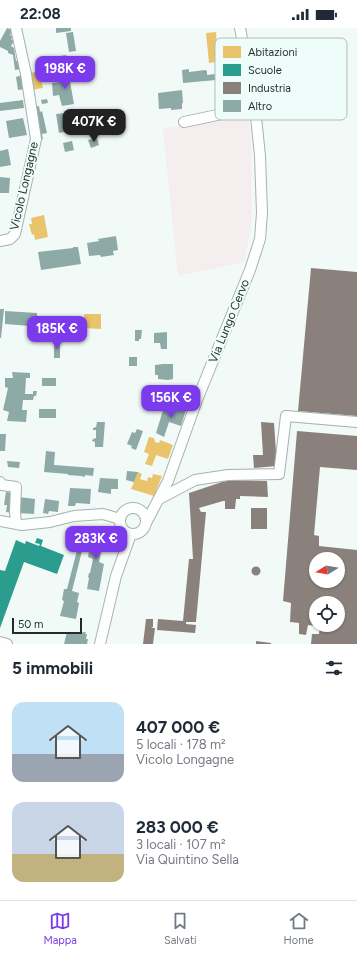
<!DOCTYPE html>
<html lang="it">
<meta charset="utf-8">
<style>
:root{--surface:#fff;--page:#f6f6f7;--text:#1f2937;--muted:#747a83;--line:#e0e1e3;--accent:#7c3aed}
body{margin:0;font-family:Figtree,sans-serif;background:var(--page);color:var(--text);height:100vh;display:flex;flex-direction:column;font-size:15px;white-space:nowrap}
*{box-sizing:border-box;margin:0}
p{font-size:13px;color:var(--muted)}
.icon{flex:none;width:22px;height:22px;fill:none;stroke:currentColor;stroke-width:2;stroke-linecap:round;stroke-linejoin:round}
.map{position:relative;height:616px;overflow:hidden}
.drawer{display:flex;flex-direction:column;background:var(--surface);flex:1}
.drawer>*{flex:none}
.needle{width:26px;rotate:259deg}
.fabs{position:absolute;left:309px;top:524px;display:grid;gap:8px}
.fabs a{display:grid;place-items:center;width:36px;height:36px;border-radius:50%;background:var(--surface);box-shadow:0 1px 3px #0004;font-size:20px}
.scale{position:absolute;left:12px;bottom:10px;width:70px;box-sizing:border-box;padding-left:4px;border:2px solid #1f2c29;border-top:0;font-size:11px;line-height:14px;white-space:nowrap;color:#1f2c29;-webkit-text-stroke:3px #effdfa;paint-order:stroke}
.price{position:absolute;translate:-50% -34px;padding:0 9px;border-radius:8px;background:var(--accent);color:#fff;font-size:13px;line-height:26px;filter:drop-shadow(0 1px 2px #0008)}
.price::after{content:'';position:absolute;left:50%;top:24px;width:12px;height:9px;margin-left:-6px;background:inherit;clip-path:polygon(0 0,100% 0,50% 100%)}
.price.on{background:#222;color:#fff}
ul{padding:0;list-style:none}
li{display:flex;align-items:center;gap:12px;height:100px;padding:0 12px}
li span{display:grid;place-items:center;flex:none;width:112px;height:80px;border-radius:12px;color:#555}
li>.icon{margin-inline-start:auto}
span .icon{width:48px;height:48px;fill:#fffc;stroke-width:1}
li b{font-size:17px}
h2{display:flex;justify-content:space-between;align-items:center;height:48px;padding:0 12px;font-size:17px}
.status{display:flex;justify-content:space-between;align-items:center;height:28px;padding:0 20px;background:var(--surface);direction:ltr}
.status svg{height:11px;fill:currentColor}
.tabs{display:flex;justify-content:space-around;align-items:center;height:56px;border-top:1px solid var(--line);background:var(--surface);font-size:11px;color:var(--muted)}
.tabs a{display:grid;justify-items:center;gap:2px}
.tabs .on{color:var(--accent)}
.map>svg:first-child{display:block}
.green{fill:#f4eeee}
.homes{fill:#e9c46a}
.schools{fill:#2a9d8f}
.industry{fill:#8a817c;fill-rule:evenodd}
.building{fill:#8eaaa6}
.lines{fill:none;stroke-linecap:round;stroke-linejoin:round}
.street-casing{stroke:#a7b1af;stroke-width:12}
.street{stroke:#fdfefe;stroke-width:10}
.labels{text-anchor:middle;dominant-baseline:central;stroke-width:4;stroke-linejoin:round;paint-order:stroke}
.street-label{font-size:12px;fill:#1f2c29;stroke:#effdfa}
.key{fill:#effdfa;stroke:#b1bebb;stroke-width:1}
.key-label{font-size:11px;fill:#1f2c29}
</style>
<div class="status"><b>22:08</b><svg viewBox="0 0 49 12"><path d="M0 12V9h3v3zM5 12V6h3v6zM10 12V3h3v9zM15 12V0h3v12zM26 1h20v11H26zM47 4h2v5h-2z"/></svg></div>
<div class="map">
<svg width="357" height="616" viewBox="0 0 357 616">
<rect width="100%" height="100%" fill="#f2faf8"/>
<path class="green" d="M248,85L251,109L252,196L244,234L178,248L163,101Z"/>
<path class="homes" d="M216,4L217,17L229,16V23L231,22L232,29L229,30V32L209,35L206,5Z
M39,43L43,60L30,62V45Z
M44,187L48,209L35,212L34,206L32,207L29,196H32L31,190Z
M84,286H101V301L84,300Z
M149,409L154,410L155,414L159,415L160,412L173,417L168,431L156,427L152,438L145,436L149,426L144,424Z
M138,444L142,446L140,451L147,453L148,449L152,450L153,446L162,448L154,468L131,461Z"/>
<path class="schools" d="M37,510L43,512L41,518L64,527L57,546L24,534L0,600V542L5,543L16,512L25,516L26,513L39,518L40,516L35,515Z"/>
<path class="industry" d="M311,240L357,244V388L298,383Z
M261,394L274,395L277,438L254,440L253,427H263Z
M297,403L357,408V442L320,439L314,507L319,508V518L357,522V616H311L312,606H319L320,598H317V597H338V575H316V598L308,597L306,607L299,606V595L290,594L291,575L283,573ZM316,531H338V553H316Z
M231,452L267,453L268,469L240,468V471H236L235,481H225V473H223L199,480L201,484H206L196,594H186V596L196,597L195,605L157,602L158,591L183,593L189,531H193L189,465L222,454Z
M251,480H267V501H251Z
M251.5 543a4.5 4.5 0 1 1 9 0a4.5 4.5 0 1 1-9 0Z
M146,591H153V599L151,600H155L153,616H143Z
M256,613L271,615V616H256Z"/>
<path class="building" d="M7,0L13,2L10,7L13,9L11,11L14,13L11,18L14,20L16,33L20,32L21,41L15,42L13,27L8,25V23L0,19V13Z
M56,0H71V3L56,5Z
M73,4L76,23L69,24L66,5Z
M66,27L67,34L69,33V45L52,47L50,35L48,36V30Z
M189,41V44L205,42L207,43V47L215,46L216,52L183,55L182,42Z
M78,46L79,52L70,54L74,76L62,78L59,67L53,68L52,55L69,53L68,48Z
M23,47L25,61L18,62L16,49Z
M182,62L183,75H182V81L171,82V80L159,81L158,65Z
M47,71L48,75L42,76L41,72Z
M23,72L24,80L0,83V75Z
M39,78L40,84L42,83L47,105L42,106L43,111L37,112L32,79Z
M65,85V88L71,87L73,102L59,105L56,86Z
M23,90L27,107L9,110L6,93Z
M97,110L99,117L91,120L88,112Z
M72,113L74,122L65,124L63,115Z
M8,121L11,137L0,139V123Z
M0,149L10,150L9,165H0Z
M116,208L118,222L113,223L114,227L101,229L100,227L89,228L87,215L99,213L98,211Z
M73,219H78L81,236L41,242L38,224L73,220Z
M0,281H4L1,310H0Z
M5,283L37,285V292L32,291L31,298L5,296Z
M135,302H142L141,311H139V313H135Z
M167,304V321H161L160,315H154V305Z
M54,315H60V330H54Z
M129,329H137V338H129Z
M163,336H173V351L168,352L158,351V347H155V337Z
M12,344L30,345V350H26L25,366H33V363H37L36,368H34L33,372H23L22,382H27L26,394L7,393L9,384L3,382L8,360L5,359V350H13Z
M42,350H56V358H42Z
M177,377L187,379L181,398L169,394L164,409L156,405L164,379L175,383Z
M39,381H56V390H39Z
M97,394H105L103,419H95V414L92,413L93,411L96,410V402H93V400L96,399Z
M137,401L143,403L136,422L131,420L132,418L127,416L132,404L135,405Z
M0,406H6L5,423H0Z
M46,423L55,424L54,437L94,440L93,448L85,447V449L81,448L68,447V446L44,444Z
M7,433L20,434L19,440L8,439Z
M127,443L138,444L134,454L126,452Z
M100,450L118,451V461H111V466L98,464Z
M70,460L91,461L90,476L76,475L75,478H68Z
M6,464L13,465L12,485L6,484L7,477H4Z
M19,469L35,471L34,486L17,485Z
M45,471L59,473L58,484L49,483L48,486L43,485Z
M87,498L89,502L86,503L87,507L85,508L86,511L82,513L83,516L80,518L82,523L72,563L79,565L77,574L79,575L76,591L60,588L64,573L62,572L64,561H67L83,499Z
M94,500L105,503L99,534L104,536L99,563L87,561L89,550L88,549L89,545H90L93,531L88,529L90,517H89Z
M67,604L82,605L83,604H86L85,606H87L86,611H88L87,616H64Z"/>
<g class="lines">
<defs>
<path id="street" d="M184,94L255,79
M0,213L10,211L15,206L36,111L26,46L16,0
M0,454L2,457L16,459L15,483L16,496
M161,470L195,452L228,447L279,446L286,388L357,394
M120 493a13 13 0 1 1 26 0a13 13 0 1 1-26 0Z
M0,493L22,497L50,494L74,488L103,486L120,491
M146,495L168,453L197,372L250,242L260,211L262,185L260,128L255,79L240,0
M0,614L7,616
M100,616L116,548L131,506"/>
</defs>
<use href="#street" class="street-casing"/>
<use href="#street" class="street"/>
</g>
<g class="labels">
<g class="street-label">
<text transform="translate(24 158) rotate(-77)">Vicolo Longagne</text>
<text transform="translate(229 293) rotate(-68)">Via Lungo Cervo</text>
</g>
</g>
<rect x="215" y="10" width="132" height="82" rx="6" class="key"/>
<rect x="223" y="18" width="18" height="12" fill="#e9c46a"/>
<rect x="223" y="36" width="18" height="12" fill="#2a9d8f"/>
<rect x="223" y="54" width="18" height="12" fill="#8a817c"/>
<rect x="223" y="72" width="18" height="12" fill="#8eaaa6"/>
<g class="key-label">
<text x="248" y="28">Abitazioni</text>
<text x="248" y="46">Scuole</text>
<text x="248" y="64">Industria</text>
<text x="248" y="82">Altro</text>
</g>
</svg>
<div class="fabs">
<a><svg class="needle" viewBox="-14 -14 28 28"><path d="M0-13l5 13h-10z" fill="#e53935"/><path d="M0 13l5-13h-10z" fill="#747a83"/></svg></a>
<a><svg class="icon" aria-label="locate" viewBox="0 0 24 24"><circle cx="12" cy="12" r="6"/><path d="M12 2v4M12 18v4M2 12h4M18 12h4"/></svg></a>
</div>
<div class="scale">50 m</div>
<b class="price" style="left:65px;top:62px">198K €</b>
<b class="price on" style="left:94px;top:115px">407K €</b>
<b class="price" style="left:57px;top:322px">185K €</b>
<b class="price" style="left:171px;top:391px">156K €</b>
<b class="price" style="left:96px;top:532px">283K €</b>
</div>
<section class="drawer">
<h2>5 immobili<svg class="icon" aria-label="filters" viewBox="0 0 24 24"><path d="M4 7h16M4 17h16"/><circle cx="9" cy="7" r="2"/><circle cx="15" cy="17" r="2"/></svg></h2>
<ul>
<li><span style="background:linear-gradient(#bfe0f5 65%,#9aa5b1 0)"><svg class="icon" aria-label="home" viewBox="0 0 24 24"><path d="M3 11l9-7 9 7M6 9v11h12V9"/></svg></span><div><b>407 000 €</b><p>5 locali · 178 m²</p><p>Vicolo Longagne</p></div></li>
<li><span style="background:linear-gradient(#c9d6e8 65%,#c2b280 0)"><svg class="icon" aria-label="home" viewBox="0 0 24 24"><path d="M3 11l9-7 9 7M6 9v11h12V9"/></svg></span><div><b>283 000 €</b><p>3 locali · 107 m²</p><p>Via Quintino Sella</p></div></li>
</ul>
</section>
<nav class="tabs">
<a class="on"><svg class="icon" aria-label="map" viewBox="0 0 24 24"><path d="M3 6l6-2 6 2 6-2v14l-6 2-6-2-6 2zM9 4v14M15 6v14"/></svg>Mappa</a>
<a><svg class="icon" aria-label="saved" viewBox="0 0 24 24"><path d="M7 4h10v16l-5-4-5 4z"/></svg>Salvati</a>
<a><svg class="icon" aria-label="home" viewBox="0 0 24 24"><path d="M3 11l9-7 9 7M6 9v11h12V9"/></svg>Home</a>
</nav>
